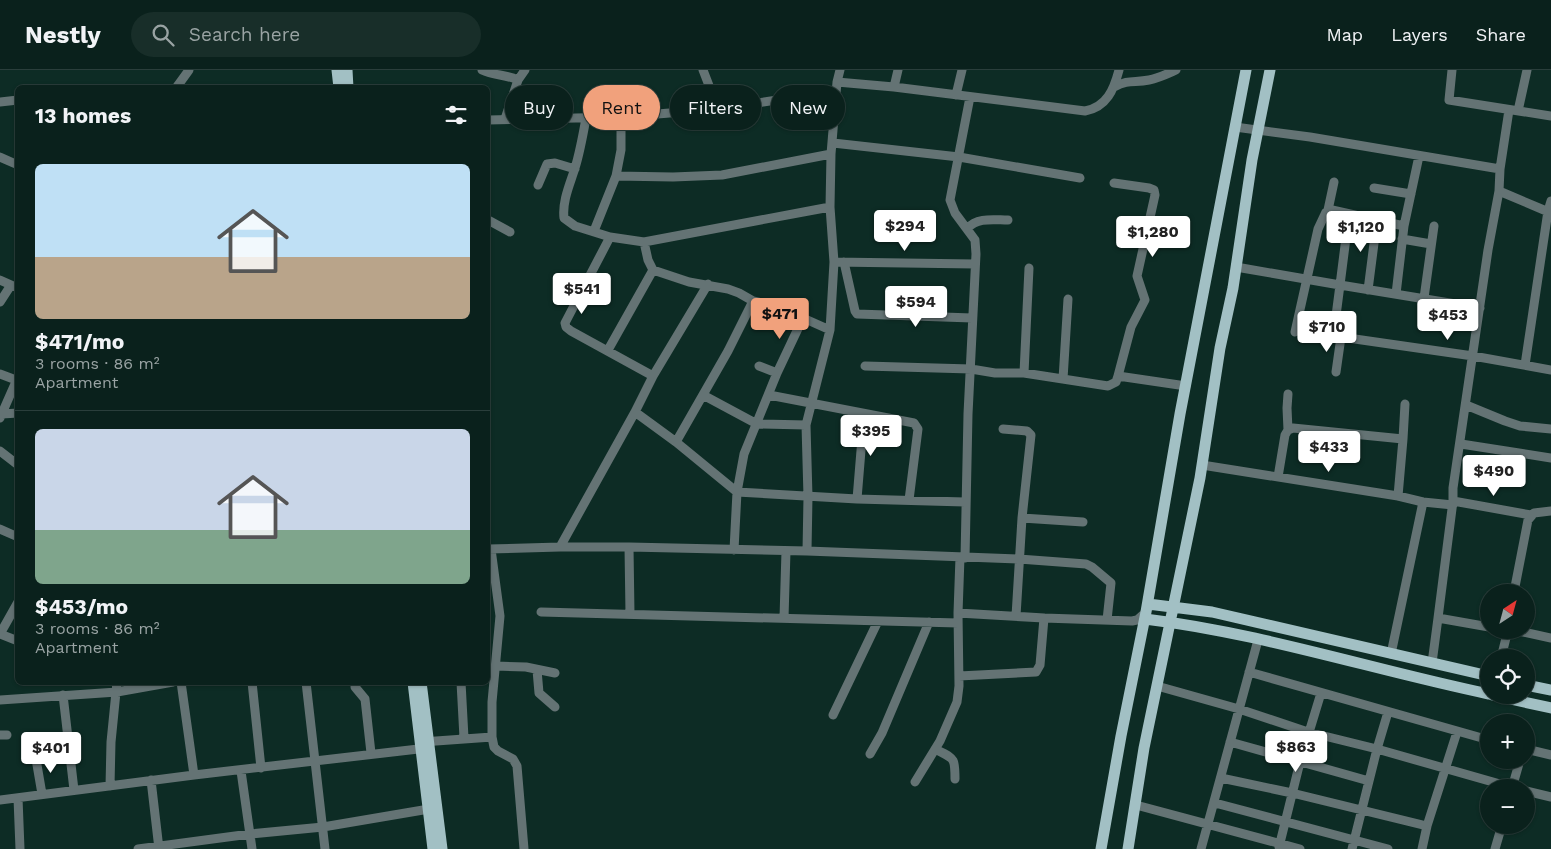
<!DOCTYPE html>
<meta charset="utf-8">
<style>
:root{--surface:#0a211c;--page:#182e29;--text:#f1f3f6;--muted:#99a3a3;--line:#2a3e3b;--accent:#f1a17c}
body{margin:0;font-family:"Work Sans",sans-serif;background:var(--page);color:var(--text);height:100vh;display:flex;flex-direction:column;font-size:19px;white-space:nowrap}
*{box-sizing:border-box;margin:0}
p{font-size:16px;color:var(--muted)}
.icon{flex:none;width:28px;height:28px;fill:none;stroke:currentColor;stroke-width:2;stroke-linecap:round;stroke-linejoin:round}
.map{position:relative;flex:1;overflow:hidden}
.details{position:absolute;left:15px;top:15px;width:475px;height:600px;display:flex;flex-direction:column;background:var(--surface);border-radius:8px;box-shadow:0 1px 4px #0004,0 0 0 1px var(--line)}
.details>*{flex:none}
.guide{position:absolute;left:505px;top:15px;width:475px;height:45px;display:flex;gap:10px}
.needle{width:32px;rotate:36deg}
.tools{position:absolute;left:1480px;top:514px;display:grid;gap:10px}
.tools a{display:grid;place-items:center;width:55px;height:55px;border-radius:50%;background:var(--surface);box-shadow:0 1px 4px #0004,0 0 0 1px var(--line);font-size:25px}
.price{position:absolute;translate:-50% -42px;padding:0 11px;border-radius:5px;background:#fff;color:#222;font-size:16px;line-height:32px;filter:drop-shadow(0 1px 2px #0008)}
.price::after{content:'';position:absolute;left:50%;top:30px;width:15px;height:11px;margin-left:-8px;background:inherit;clip-path:polygon(0 0,100% 0,50% 100%)}
.price.on{background:var(--accent);color:#111}
ul{padding:0;list-style:none}
li{display:grid;align-content:center;gap:10px;height:265px;padding:0 20px}
li+li{border-top:1px solid var(--line)}
li span{display:grid;place-items:center;height:155px;border-radius:8px;color:#555}
li>.icon{margin-inline-start:auto}
span .icon{width:90px;height:90px;fill:#fffc;stroke-width:1}
li b{font-size:21px}
h2{display:flex;justify-content:space-between;align-items:center;height:60px;padding:0 20px;font-size:21px}
.chip{padding:0 18px;border-radius:22px;background:var(--surface);box-shadow:0 1px 4px #0004,0 0 0 1px var(--line);font-size:18px;line-height:45px}
.chip.on{background:var(--accent);color:#111}
header{display:flex;align-items:center;gap:30px;box-sizing:border-box;height:70px;padding:0 25px;background:var(--surface);border-bottom:1px solid var(--line)}
header strong{font-size:24px}
nav{display:flex;gap:28px;margin-inline-start:auto;font-size:18px}
.search{width:350px;height:45px;background:var(--page);display:flex;align-items:center;gap:12px;box-sizing:border-box;padding:0 18px;border-radius:28px;color:var(--muted);font-size:19px}
.map>svg:first-child{display:block}
.lines{fill:none;stroke-linecap:round;stroke-linejoin:round}
.minor{stroke:#647374;stroke-width:9}
.major{stroke:#a2c0c4;stroke-width:11}
</style>
<header>
<strong>Nestly</strong>
<div class="search"><svg class="icon" aria-label="search" viewBox="0 0 24 24"><circle cx="10" cy="10" r="6"/><path d="M15 15l6 6"/></svg>Search here</div>
<nav><a>Map</a><a>Layers</a><a>Share</a></nav>
</header>
<div class="map">
<svg width="1551" height="779" viewBox="0 0 1551 779">
<rect width="100%" height="100%" fill="#0d2c25"/>
<g class="lines">
<path class="minor" d="M482,0C494,6 505,4 518,10L505,49
M703,0L718,39
M1452,0L1449,30L1551,46
M518,10L525,0
M837,12L894,17L1085,41C1107,37 1114,19 1119,0
M894,17L898,0
M1114,17C1129,9 1134,13 1149,10C1159,8 1167,4 1176,0
M176,18L189,0
M956,25L962,0
M0,32L18,30
M1518,41L1527,0
M621,47V80L616,106L673,107L722,105L831,84
M586,48C583,65 580,82 575,98C570,114 562,131 564,148L575,156L610,167
M488,50L621,47L718,39L836,21
M1235,57L1310,67L1500,99
M833,73L959,87L1080,108
M0,87L18,95
M1114,113L1149,118L1154,120L1155,125L1137,206L1145,230L1131,257L1118,306
M538,115L547,94L555,93L575,99
M1374,118L1411,124
M1499,121L1551,143
M830,137L834,192L830,260
M1328,140L1334,112
M488,150L510,162
M968,158C977,147 994,150 1008,150
M594,161L616,106
M1402,169L1431,174
M834,192L975,194
M844,192L855,241L857,244L972,248
M1236,197L1340,215L1349,144
M653,200L689,212L728,219L739,223L753,231L786,238L803,248L830,260L806,355L808,427L807,481
M0,210L18,218
M1368,220L1377,150
M1396,224L1404,156L1419,86
M1424,228L1434,156
M0,232L11,215
M1480,238L1340,215L1334,261L1341,267L1473,286L1551,300
M1295,262L1318,159L1326,142L1332,140L1404,156
M608,280L653,200L648,190L644,172
M1525,295L1548,141L1551,131
M759,296L777,303
M865,296L971,299L995,303H1024L1108,316L1116,312L1118,306L1186,316
M1336,302L1341,267
M1024,303L1029,198
M0,304L16,310
M653,306L571,261L566,257L565,253L610,167L644,172L830,137L831,84L837,12L840,0
M1063,309L1068,229
M703,325L757,354L806,355
M769,325L914,353L918,359L909,430
M1466,335L1505,351L1520,356L1551,359
M635,342L653,306L708,214
M2,344L18,343
M0,348L18,307
M1003,359L1027,361L1031,365L1022,448L1016,546
M1288,360L1287,338L1288,324
M1403,369L1405,334
M676,372L728,281L753,231
M1461,374L1551,388
M0,381L18,395
M1202,395L1398,426L1423,432L1453,435
M1278,407L1285,365L1288,360L1293,358L1403,369L1398,426
M857,429L864,344
M1453,431L1531,445
M1022,448L1083,452
M0,459L18,467
M560,477L635,342L676,372L737,422L857,429L965,432
M629,477L630,544
M488,479L560,477H629L807,481L1019,489L1086,494L1092,497L1111,513L1107,550
M491,479L500,546L492,632V667L494,677L498,681L513,689L517,696L524,779
M734,480L737,422L744,384L777,303L803,248
M965,488L968,344L976,184L975,170L955,143L950,130L970,27
M1514,522L1528,450L1534,443L1551,441
M541,542L958,553
M958,543L1044,548L1132,551L1137,550L1146,542
M784,548L786,481
M1438,548L1453,431V418L1488,180L1499,121L1500,99L1509,40
M1514,560L1551,568
M0,564L18,532
M0,564L18,571
M1391,584L1423,432
M1501,588L1508,560
M1432,593L1438,548L1489,557
M496,596L526,597L555,603
M537,600L539,623L555,637
M1249,602L1489,670
M959,606L1036,602L1040,595L1044,548
M181,612L194,705
M252,612L261,698
M306,612L325,779
M461,612L464,668
M1157,616L1239,639L1308,662L1377,679L1352,779
M355,617L365,629L371,683
M63,625L74,720
M0,630L117,622L173,612
M1388,642L1377,679L1514,718
M833,645L878,551
M0,665H7
M422,672L492,667
M1230,672L1369,711
M935,679C954,689 955,686 955,709
M1526,679L1551,685
M870,684L882,663L929,552
M36,689L42,724
M241,701L252,779
M1221,708L1292,723L1427,756
M151,710L159,779
M915,712L940,671L957,632L959,616L958,543L960,487
M110,716L111,672L117,612
M1512,718L1520,690
M1526,721L1551,727
M18,728L20,779
M0,730L194,705L427,678
M1215,733L1388,779
M1136,735L1300,779
M1279,777L1300,692L1321,623
M138,779L250,764L323,757L429,739
M1201,779L1258,570
M1422,779L1427,756L1457,662
M1495,779L1502,755"/>
<path class="major" d="M337,0L339,18
M347,0L348,18
M1148,534L1212,542L1489,606
M1145,549C1261,563 1374,600 1489,624
M413,612L433,779
M421,612L442,779
M1526,615L1551,620
M1492,625L1551,638
M1101,779L1121,666L1146,542L1180,344L1246,0
M1128,779L1144,678L1200,408L1220,278L1233,218L1252,90L1270,0"/>
</g>
</svg>
<div class="tools">
<a><svg class="needle" viewBox="-14 -14 28 28"><path d="M0-13l5 13h-10z" fill="#e53935"/><path d="M0 13l5-13h-10z" fill="#99a3a3"/></svg></a>
<a><svg class="icon" aria-label="locate" viewBox="0 0 24 24"><circle cx="12" cy="12" r="6"/><path d="M12 2v4M12 18v4M2 12h4M18 12h4"/></svg></a>
<a>+</a>
<a>−</a>
</div>
<b class="price" style="left:905px;top:182px">$294</b>
<b class="price" style="left:1361px;top:183px">$1,120</b>
<b class="price" style="left:1153px;top:188px">$1,280</b>
<b class="price" style="left:582px;top:245px">$541</b>
<b class="price" style="left:916px;top:258px">$594</b>
<b class="price on" style="left:780px;top:270px">$471</b>
<b class="price" style="left:1448px;top:271px">$453</b>
<b class="price" style="left:1327px;top:283px">$710</b>
<b class="price" style="left:871px;top:387px">$395</b>
<b class="price" style="left:1329px;top:403px">$433</b>
<b class="price" style="left:1494px;top:427px">$490</b>
<b class="price" style="left:1296px;top:703px">$863</b>
<b class="price" style="left:51px;top:704px">$401</b>
<div class="guide">
<a class="chip">Buy</a>
<a class="chip on">Rent</a>
<a class="chip">Filters</a>
<a class="chip">New</a>
</div>
<section class="details">
<h2>13 homes<svg class="icon" aria-label="filters" viewBox="0 0 24 24"><path d="M4 7h16M4 17h16"/><circle cx="9" cy="7" r="2"/><circle cx="15" cy="17" r="2"/></svg></h2>
<ul>
<li><span style="background:linear-gradient(#bfe0f5 60%,#b9a48a 0)"><svg class="icon" aria-label="home" viewBox="0 0 24 24"><path d="M3 11l9-7 9 7M6 9v11h12V9"/></svg></span><div><b>$471/mo</b><p>3 rooms · 86 m²</p><p>Apartment</p></div></li>
<li><span style="background:linear-gradient(#c9d6e8 65%,#7fa58c 0)"><svg class="icon" aria-label="home" viewBox="0 0 24 24"><path d="M3 11l9-7 9 7M6 9v11h12V9"/></svg></span><div><b>$453/mo</b><p>3 rooms · 86 m²</p><p>Apartment</p></div></li>
</ul>
</section>
</div>
